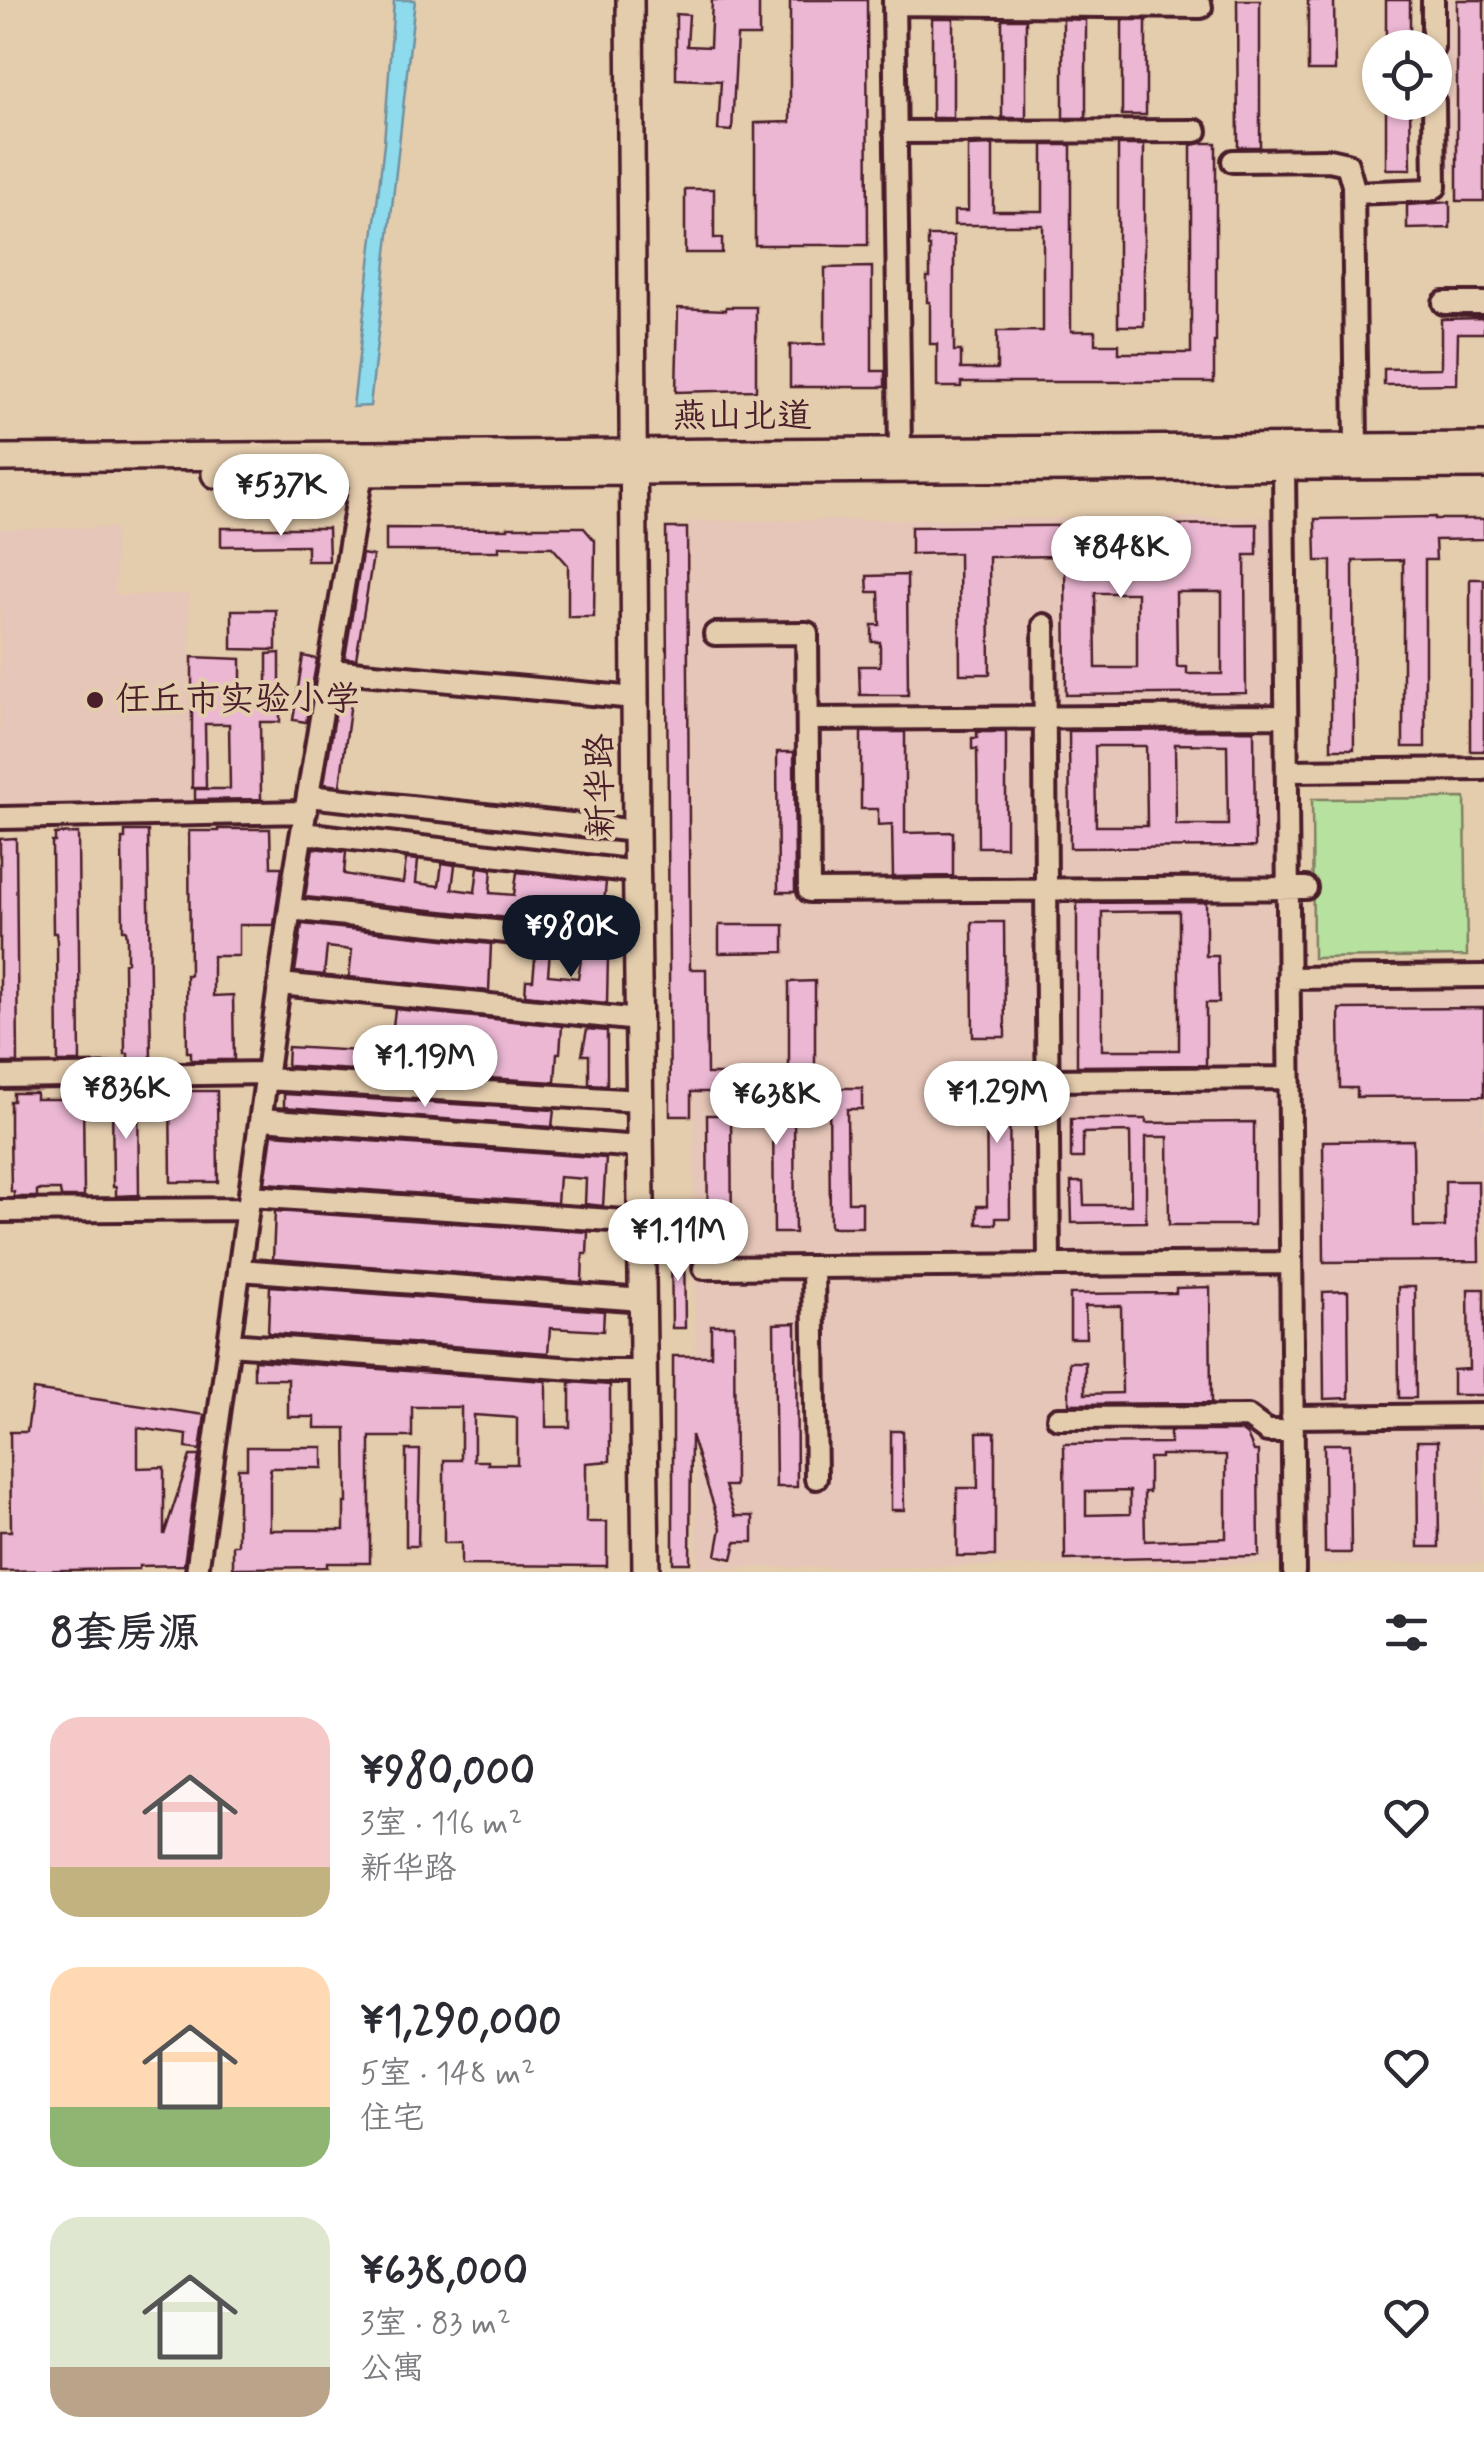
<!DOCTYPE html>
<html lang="zh">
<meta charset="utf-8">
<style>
:root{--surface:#fff;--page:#f7f7f7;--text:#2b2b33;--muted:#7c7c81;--accent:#111827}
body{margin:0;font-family:Mynerve,"LXGW WenKai TC",sans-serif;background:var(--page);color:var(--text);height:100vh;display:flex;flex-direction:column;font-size:38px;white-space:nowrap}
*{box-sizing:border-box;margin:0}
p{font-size:32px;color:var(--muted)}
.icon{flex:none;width:55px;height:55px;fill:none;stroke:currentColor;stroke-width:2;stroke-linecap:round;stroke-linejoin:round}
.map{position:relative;height:1572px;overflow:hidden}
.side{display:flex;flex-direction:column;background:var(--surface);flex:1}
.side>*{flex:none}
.buttons{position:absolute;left:1362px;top:30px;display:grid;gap:20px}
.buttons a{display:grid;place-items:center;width:90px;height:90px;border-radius:50%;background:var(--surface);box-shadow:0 2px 8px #0004;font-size:50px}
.price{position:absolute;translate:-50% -85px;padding:0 22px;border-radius:35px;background:#fff;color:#222;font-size:32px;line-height:65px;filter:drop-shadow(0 2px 5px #0008)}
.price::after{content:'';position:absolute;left:50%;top:60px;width:30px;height:22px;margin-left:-15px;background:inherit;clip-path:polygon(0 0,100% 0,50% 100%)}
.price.active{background:var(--accent);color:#fff}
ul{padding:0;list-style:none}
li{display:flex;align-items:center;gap:30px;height:250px;padding:0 50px}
li span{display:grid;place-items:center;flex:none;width:280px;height:200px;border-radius:30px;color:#555}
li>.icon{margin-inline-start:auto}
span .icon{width:120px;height:120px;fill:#fffc;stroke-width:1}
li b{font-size:42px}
h2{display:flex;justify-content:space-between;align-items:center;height:120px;padding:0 50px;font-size:42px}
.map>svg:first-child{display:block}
.built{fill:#e6c6b8}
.green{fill:#b6e19e;stroke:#808064;stroke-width:2.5}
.water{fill:#8ddbec;stroke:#72909f;stroke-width:2.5}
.building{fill:#ebb7d3;stroke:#4a1f2b;stroke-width:2.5;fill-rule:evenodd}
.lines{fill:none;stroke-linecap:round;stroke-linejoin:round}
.minor-casing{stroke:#4a1f2b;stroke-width:28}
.major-casing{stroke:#4a1f2b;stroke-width:32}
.minor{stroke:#e4cdad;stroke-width:20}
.major{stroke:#e4cdad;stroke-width:25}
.poi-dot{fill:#4a1f2b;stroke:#e4cdad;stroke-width:4}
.labels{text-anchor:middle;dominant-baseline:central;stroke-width:8;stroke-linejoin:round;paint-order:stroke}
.street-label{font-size:35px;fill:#4a1f2b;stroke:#e4cdad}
.poi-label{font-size:35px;fill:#4a1f2b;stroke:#e4cdad;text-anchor:start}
</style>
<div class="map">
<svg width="1484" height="1572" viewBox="0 0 1484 1572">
<rect width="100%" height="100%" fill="#e4cdad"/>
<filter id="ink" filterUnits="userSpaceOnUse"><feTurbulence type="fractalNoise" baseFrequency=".01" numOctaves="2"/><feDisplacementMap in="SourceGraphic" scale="20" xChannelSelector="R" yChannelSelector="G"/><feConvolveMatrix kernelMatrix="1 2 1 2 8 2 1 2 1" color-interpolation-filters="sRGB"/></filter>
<g filter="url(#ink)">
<path class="built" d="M1441,0H1484V173H1443Z
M1293,517L1296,966L1484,965V1563L697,1568L689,521Z
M115,527L116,595L189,594L192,805L0,808V529Z"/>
<path class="green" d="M1465,798L1467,956L1313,958L1312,799Z"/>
<path class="water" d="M394,0H415L370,406L353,407L384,144Z"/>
<path class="building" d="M712,0H759V36H737L732,131L718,130L721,81L676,79V14L689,15L687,46L710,47Z
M790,0H867L868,245H755V123L790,122Z
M1237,0H1260V147H1238Z
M1308,0H1334L1335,71H1308Z
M1386,0H1410V48H1386Z
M1457,0H1484V201H1457Z
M932,18H953V118H932Z
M1002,19H1026V118H1002Z
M1063,19L1086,20V118H1063Z
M1122,20H1146V115H1122Z
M1386,102H1410L1411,169H1386Z
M1203,143H1216V342H1214V382H961V387H937V344H930V302H927V277H930V247H928V236H954V351H961V369H997V331H1043V225H954V211H968V146L993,145V211H1043V145H1071V331H1095V344H1119V353H1191V145Z
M1118,145H1144V326H1118Z
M685,189H714V238H722V253H685Z
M1450,202V228L1407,229V205Z
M872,267V371H885V387H790V345L825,344V268Z
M726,307H756V390L676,392L678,308L726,310Z
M1484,318V333H1458L1457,384L1384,385V369L1441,368V319Z
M1435,517V519H1484V539L1435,540L1436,560H1425V747H1403V560L1353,561L1354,749H1331V561H1316L1315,519Z
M1257,524V555H1245L1246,693L1066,695L1065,556L989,557L990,674H960L959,553L911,554V527ZM1176,592H1222V674H1187V667H1177ZM1095,593H1137V668H1096Z
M508,527H583L595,541L594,617H568V565L552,547L499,546V551H386V528L508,529Z
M221,528H328L329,561H307V545L221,546Z
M666,528H687L690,969H706L707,1074H723V1092H691V1116H670Z
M362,554L373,556L356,659L345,658Z
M907,575L908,695H860L859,666H880V642H872V625H880L879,592H868L867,576Z
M1470,579H1484V751H1470Z
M232,610H276V650L232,649Z
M280,653V722H260L261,799L195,800V789H230L229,724H205L206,788H192V657L241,659V706H267V654Z
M303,656L317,659L306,722L293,720Z
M340,685L353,686L340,786L324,784Z
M1254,730L1255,847L1070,848L1069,731ZM1175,744L1227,745L1228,825H1176ZM1095,746H1146L1147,826H1096Z
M861,732H905V833L953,832V876L893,877L892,824L878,825V809H861Z
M977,732H1006V847H978L977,749H972V738H977Z
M777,752H794L795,892H778Z
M218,829H270L271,867H282L274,925H239V956H213V996L233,995L234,1060H191V1052H187L186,975H190L189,831H218Z
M125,831H148L151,1061H128V1054H125L124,963L127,962V939L126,930H123L122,839H125Z
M78,833L80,1062H58L57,941L56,933H53L52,842H55V834Z
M16,838L18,1063H0V839Z
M313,848L346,852L344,874L372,879L403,883L406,859L418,860L416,883L439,886L442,863L455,865L452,889L475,892L478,867L492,869L490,893L514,895L517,872L606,882L604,903L606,928L305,897Z
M1206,902V956H1218L1219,1003H1206V1065L1077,1066V903ZM1179,911V1050H1102V912Z
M972,922H1004L1005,1037H973Z
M302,924L491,944L489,991L349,977L352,950L327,947L324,975L295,972Z
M719,925H784V952L719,953Z
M536,949L550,951L548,975L578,978L582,954L608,956L607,1003L525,995L526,980H533Z
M815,981V1073H789V982Z
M1484,1008V1096L1357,1097V1088H1340L1339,1009Z
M395,1009L562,1026L560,1053H557L555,1082L287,1066L288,1047L378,1052L379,1036L392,1035Z
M587,1029L607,1031V1085L589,1084V1055H582Z
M980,1064H994V1071H1009L1010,1218H996V1224H977V1206H987L986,1078L980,1079Z
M788,1087L789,1121H794L795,1233H774L773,1107L729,1108V1088Z
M829,1088H862V1109H847L848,1202H862V1227H830Z
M115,1089H138L139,1195L116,1196V1187H113L112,1096H115Z
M60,1091H83L84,1197H61L60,1190H37V1197H14V1192H11L10,1129V1101H13V1093H36V1099H60Z
M170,1091H217L218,1182H171Z
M284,1094L554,1110L552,1127L284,1107Z
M707,1115H731L732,1239L708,1240Z
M1071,1119H1146V1123L1254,1122V1225H1169L1168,1137H1146V1222L1072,1223L1071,1182H1083L1084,1205H1131L1130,1132L1083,1133V1158H1071Z
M272,1134L606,1158L603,1206L585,1204L586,1179L559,1177L557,1203L265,1183Z
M1413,1140L1414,1227H1445V1181H1478L1479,1261L1324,1262L1323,1141Z
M275,1211L588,1232L587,1254H583L582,1282L273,1259Z
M671,1240H684L685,1328H672Z
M270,1286L604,1311L603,1331L550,1328L548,1353L268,1333Z
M1210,1287L1211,1403L1069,1404V1362H1085V1394L1122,1393L1121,1306H1085L1086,1338H1070V1294L1176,1293V1288Z
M1398,1287H1415L1416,1398H1399Z
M1468,1289H1484V1395H1453V1370L1469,1369Z
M1348,1291L1349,1398L1324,1399L1323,1292Z
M796,1323L797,1487H776L774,1324Z
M711,1325H734L735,1486H725L735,1516H753V1542H736L732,1559L716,1555L721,1528L691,1435L690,1563H673V1356H711Z
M254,1360L546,1381V1427H570V1382L610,1385V1461L586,1463V1522H607V1566L461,1565V1543H444V1460H461V1407H412V1437H370V1563H327V1567L233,1568V1545H238V1468H247V1447H323V1468H270V1530H344V1503H347L346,1428H315V1417H288V1379H254ZM474,1415L517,1418V1464H488V1461H474Z
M33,1390L205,1415L200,1450L186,1448L187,1435L138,1428V1468L164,1467V1535L190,1456H199L184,1565L139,1566V1569L0,1571V1531H11L10,1432H27Z
M891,1431H903L904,1510H891Z
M1170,1431H1242L1247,1435L1254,1451H1258L1259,1556L1065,1560L1064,1444L1170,1443ZM1161,1455H1226V1538L1145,1541L1144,1492H1149V1458H1161ZM1130,1491V1514L1086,1515V1492Z
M977,1432H995V1556H957V1488H978Z
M1417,1441H1438L1439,1547H1418Z
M1324,1444H1350L1351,1553H1325Z
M406,1450H420L418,1546H406Z"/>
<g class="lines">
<defs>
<path id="minor" d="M894,0L900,451
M1433,0V48
M894,4L1201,7
M895,132L1196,131
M1233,161L1329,160L1347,164L1353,185L1356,447
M1353,193L1430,190L1435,187L1434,102
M1444,303H1484
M1284,466L1294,1572
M1044,625L1049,1265
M715,634L807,633L809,891L1306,888
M330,670L635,698
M808,719L1286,716
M1287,771L1484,769
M308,796L636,831
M0,818L306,812
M302,833L637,872
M290,909L579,940L638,944
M1288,978L1484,976
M280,984L639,1020
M0,1077L267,1073
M266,1079L640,1101
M1048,1080L1289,1078
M261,1119L640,1147
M250,1196L641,1222
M0,1211L248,1209
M813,1267L816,1478
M704,1268L1291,1263
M239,1270L643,1300
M229,1344L602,1371H644
M1292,1417L1484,1415
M1058,1418L1248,1417L1267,1431H1292
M197,1572L294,879L362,473"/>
<path id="major" d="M630,0L636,831L646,1572
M0,458L1484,446
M215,474L1484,465"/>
</defs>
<use href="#minor" class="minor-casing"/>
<use href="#major" class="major-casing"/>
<use href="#minor" class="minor"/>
<use href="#major" class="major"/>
</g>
</g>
<circle class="poi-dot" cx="95" cy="700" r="10"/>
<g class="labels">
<g class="street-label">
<text x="742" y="417">燕山北道</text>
<text transform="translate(601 786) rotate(-91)">新华路</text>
</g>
<g class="poi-label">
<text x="115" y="700">任丘市实验小学</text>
</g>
</g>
</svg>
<div class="buttons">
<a><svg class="icon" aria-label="locate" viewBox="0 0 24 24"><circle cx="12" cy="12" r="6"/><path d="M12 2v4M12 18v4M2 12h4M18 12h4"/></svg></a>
</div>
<b class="price" style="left:281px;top:539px">¥537K</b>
<b class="price" style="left:1121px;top:601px">¥848K</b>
<b class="price active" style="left:571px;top:980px">¥980K</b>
<b class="price" style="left:425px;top:1110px">¥1.19M</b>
<b class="price" style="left:126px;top:1142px">¥836K</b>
<b class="price" style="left:997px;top:1146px">¥1.29M</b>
<b class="price" style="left:776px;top:1148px">¥638K</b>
<b class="price" style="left:678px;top:1284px">¥1.11M</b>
</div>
<section class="side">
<h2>8套房源<svg class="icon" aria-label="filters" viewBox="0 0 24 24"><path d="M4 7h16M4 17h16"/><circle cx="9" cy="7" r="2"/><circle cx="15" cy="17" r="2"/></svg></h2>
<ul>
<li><span style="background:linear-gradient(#f6c9c9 75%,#c2b280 0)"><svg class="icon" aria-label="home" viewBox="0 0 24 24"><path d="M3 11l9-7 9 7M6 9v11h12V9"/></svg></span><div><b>¥980,000</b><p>3室 · 116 m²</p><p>新华路</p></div><svg class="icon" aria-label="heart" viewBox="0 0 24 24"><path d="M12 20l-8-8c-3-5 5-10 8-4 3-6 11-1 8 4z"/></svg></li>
<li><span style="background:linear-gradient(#ffd9b3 70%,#8fb573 0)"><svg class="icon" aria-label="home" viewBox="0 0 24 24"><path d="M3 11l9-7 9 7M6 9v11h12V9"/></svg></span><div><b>¥1,290,000</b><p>5室 · 148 m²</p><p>住宅</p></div><svg class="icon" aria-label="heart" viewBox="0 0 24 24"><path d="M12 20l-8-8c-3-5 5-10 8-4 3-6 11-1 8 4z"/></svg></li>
<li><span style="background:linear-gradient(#dfe7d0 75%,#b9a48a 0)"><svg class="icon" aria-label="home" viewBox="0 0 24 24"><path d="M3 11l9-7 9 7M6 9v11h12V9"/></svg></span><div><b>¥638,000</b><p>3室 · 83 m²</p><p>公寓</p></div><svg class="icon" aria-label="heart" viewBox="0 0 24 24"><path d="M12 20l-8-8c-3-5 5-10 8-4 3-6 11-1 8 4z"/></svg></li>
</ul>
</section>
